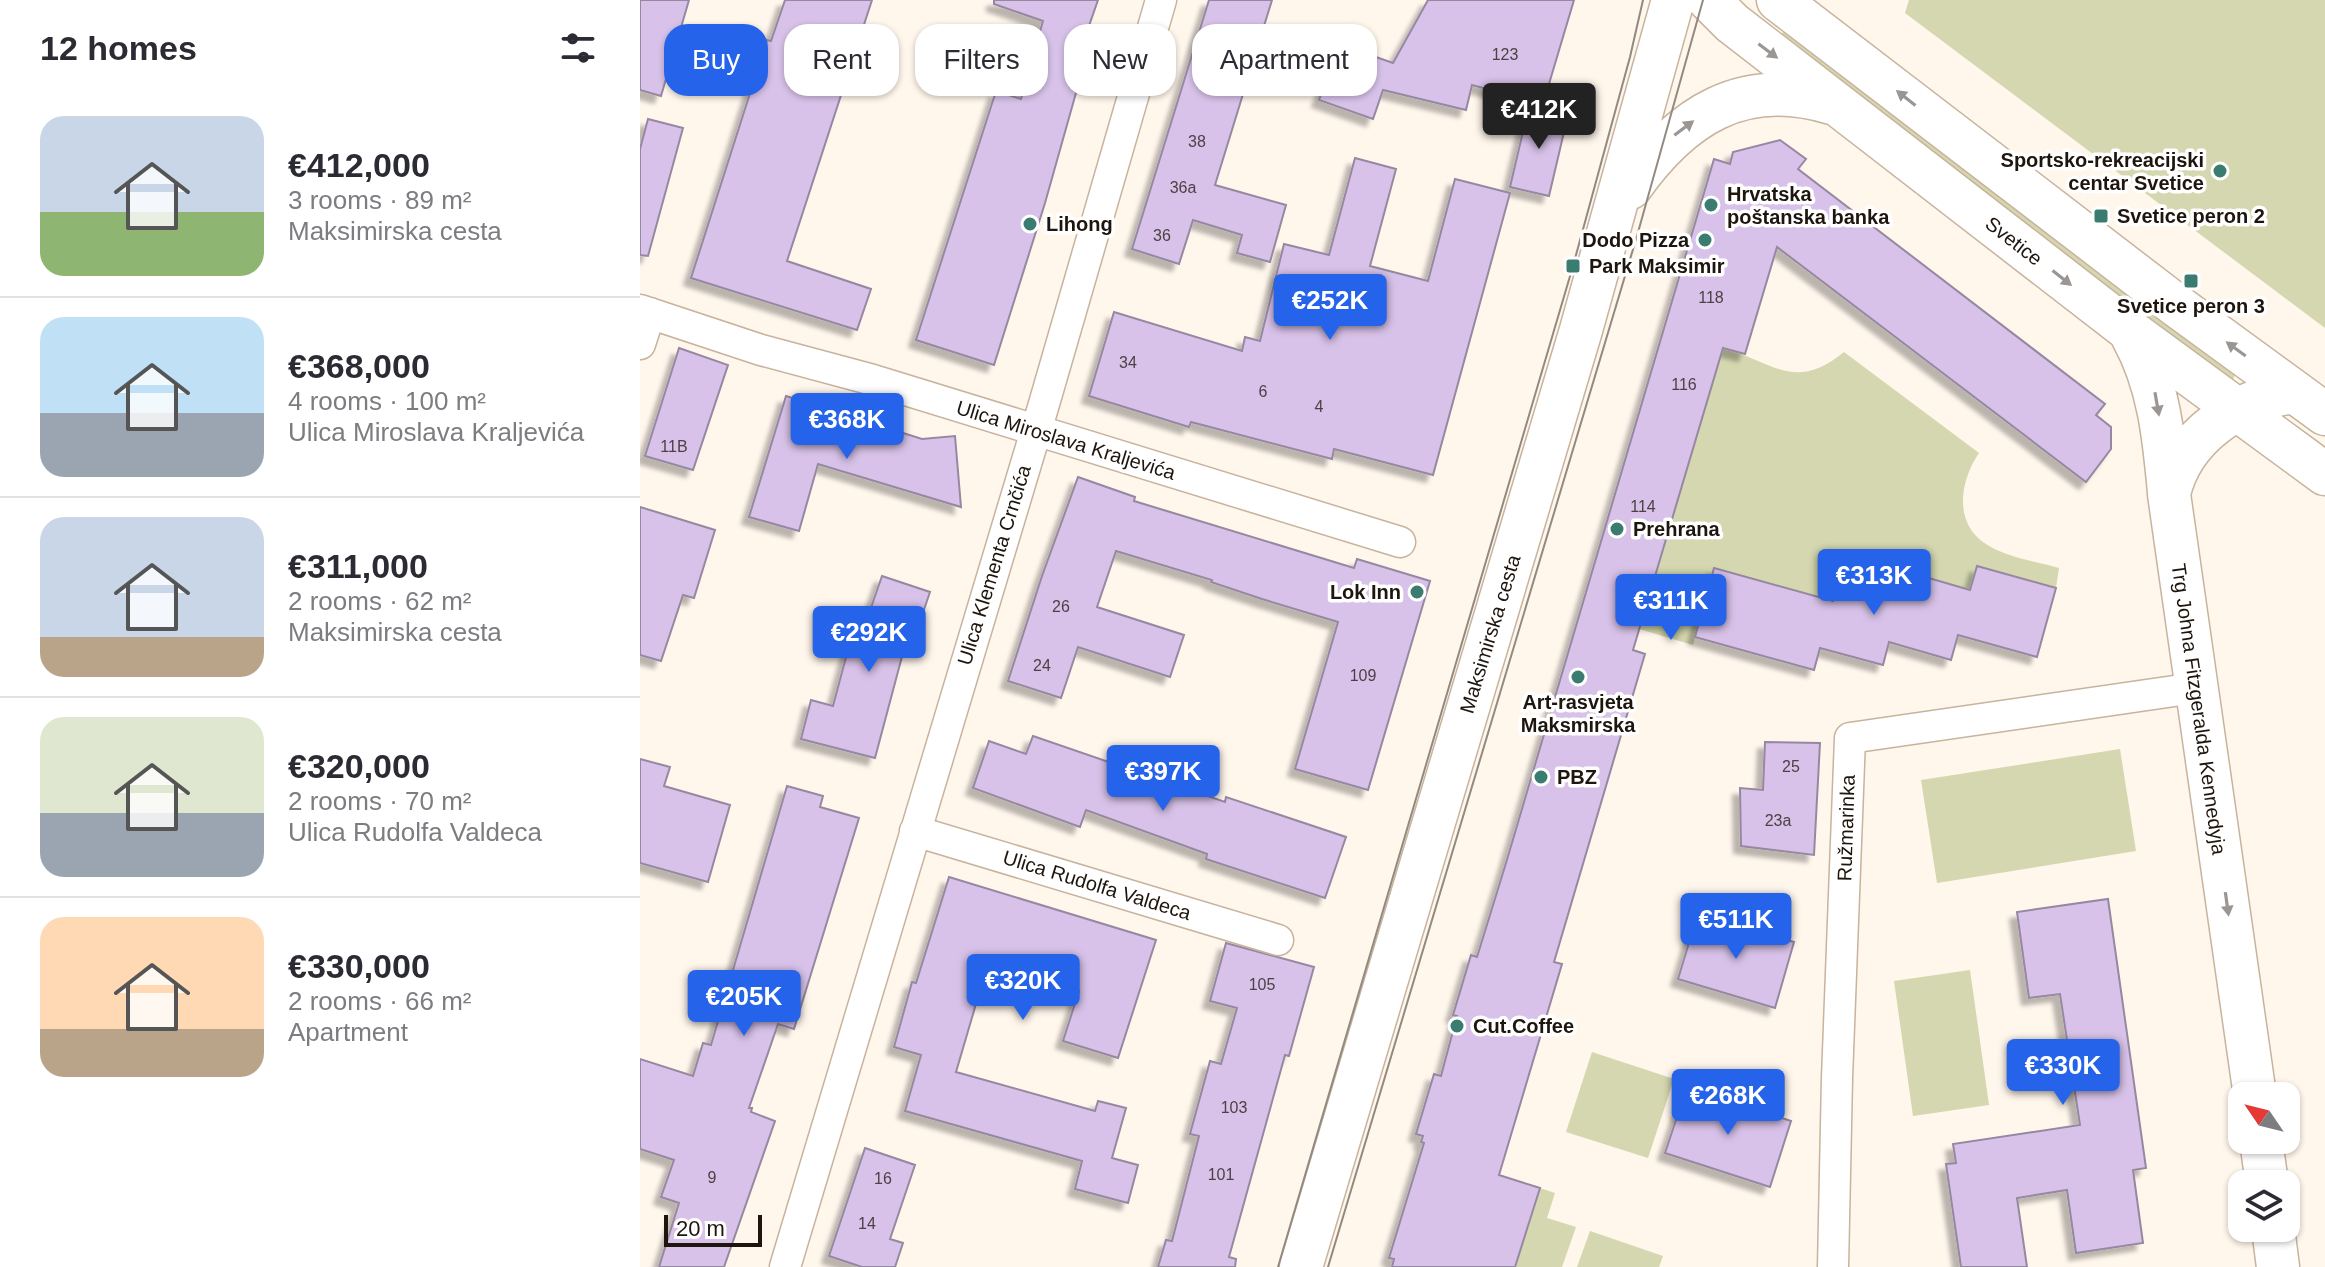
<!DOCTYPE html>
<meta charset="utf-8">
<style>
:root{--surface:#fff;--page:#f7f7f7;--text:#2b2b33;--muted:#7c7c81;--line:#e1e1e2;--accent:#2563eb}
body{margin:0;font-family:Helvetica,sans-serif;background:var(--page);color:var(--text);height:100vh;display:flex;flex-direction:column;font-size:30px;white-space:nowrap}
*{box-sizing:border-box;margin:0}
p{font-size:26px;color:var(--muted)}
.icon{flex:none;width:44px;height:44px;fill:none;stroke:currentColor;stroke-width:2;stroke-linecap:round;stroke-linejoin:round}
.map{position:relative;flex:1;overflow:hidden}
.side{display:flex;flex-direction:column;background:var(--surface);width:640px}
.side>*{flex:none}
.banner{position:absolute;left:24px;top:24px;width:760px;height:72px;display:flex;gap:16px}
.needle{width:52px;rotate:305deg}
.controls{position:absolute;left:1588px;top:1082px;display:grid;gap:16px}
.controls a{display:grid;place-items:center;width:72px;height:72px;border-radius:16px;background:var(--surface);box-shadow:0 2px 6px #0004;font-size:40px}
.scale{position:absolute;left:24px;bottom:20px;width:98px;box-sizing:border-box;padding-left:8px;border:4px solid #1e160e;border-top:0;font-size:22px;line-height:28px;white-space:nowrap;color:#1e160e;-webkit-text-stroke:6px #fff;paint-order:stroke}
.price{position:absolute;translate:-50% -68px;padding:0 18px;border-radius:8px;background:var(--accent);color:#fff;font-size:26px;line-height:52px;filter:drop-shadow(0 2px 4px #0008)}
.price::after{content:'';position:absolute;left:50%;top:48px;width:24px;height:18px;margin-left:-12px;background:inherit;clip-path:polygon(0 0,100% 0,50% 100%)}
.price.active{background:#222;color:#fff}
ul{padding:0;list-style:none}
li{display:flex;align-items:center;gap:24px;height:200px;padding:0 40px}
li+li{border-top:2px solid var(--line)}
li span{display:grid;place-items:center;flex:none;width:224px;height:160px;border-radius:24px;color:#555}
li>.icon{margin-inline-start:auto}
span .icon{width:96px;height:96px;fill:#fffc;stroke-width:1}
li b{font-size:34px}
h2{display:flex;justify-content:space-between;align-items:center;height:96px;padding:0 40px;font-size:34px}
.pill{padding:0 28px;border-radius:24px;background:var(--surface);box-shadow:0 2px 6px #0004;font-size:28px;line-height:72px}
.pill.active{background:var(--accent);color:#fff}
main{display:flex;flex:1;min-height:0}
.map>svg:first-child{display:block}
.green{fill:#d4d7af}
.building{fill:#d8c2e9;stroke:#9688a1;stroke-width:2;filter:url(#shadow)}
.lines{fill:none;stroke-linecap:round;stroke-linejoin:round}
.minor-casing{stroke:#c8b39d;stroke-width:33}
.secondary-casing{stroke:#c8b39d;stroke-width:45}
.minor{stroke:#fff;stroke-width:30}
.secondary{stroke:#fff;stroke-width:42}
.tram{stroke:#928a81;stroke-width:2}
.oneway{fill:#9a9693}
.poi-dot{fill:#3a7d70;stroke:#fff;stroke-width:3}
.labels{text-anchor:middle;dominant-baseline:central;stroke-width:7;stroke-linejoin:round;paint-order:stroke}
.number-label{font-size:16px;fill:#4c4145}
.poi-label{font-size:20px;font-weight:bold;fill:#1e160e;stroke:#fff;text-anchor:start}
.street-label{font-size:20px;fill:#1e160e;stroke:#fff}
</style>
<main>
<section class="side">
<h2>12 homes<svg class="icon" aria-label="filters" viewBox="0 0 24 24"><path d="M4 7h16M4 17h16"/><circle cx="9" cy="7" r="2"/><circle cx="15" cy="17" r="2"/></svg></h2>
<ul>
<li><span style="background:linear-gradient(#c9d6e8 60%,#8fb573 0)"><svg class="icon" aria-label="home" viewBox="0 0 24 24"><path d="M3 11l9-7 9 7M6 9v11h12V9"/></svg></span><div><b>€412,000</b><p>3 rooms · 89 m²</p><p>Maksimirska cesta</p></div></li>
<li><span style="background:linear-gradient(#bfe0f5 60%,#9aa5b1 0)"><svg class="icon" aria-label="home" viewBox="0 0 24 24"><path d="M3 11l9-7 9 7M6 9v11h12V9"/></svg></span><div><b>€368,000</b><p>4 rooms · 100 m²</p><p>Ulica Miroslava Kraljevića</p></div></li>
<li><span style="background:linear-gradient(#c9d6e8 75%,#b9a48a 0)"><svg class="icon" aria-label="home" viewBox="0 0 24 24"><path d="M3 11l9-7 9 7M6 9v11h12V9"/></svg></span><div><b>€311,000</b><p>2 rooms · 62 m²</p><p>Maksimirska cesta</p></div></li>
<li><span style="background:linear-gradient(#dfe7d0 60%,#9aa5b1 0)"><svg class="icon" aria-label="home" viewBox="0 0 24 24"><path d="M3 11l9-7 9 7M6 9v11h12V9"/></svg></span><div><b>€320,000</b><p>2 rooms · 70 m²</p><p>Ulica Rudolfa Valdeca</p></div></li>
<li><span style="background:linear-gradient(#ffd9b3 70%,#b9a48a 0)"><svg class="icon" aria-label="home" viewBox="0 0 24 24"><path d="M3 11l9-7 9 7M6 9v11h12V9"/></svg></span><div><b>€330,000</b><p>2 rooms · 66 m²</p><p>Apartment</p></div></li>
</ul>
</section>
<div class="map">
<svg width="1685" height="1267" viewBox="0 0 1685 1267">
<defs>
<filter id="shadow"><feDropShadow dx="-7" dy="7" stdDeviation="2" flood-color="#0004"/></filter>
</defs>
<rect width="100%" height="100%" fill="#fff6ec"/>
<path class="green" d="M1269,0H1685V328L1265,13Z
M1145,29L1595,373L1593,381H1588L1139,38Z
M1083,348C1135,363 1155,392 1204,352L1339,453C1321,479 1313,520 1343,542C1363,557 1395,561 1419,568L1416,588L1337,567L1330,590L1268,573L1262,595L1200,578L1193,601L1074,568L1053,645L999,629Z
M1480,749L1496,851L1297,883L1281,780Z
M1330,970L1349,1105L1273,1116L1254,981Z
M952,1052L1034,1079L1008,1158L926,1132Z
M900,1188L915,1193L907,1218L936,1227L922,1267H875Z
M950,1231L1023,1256L1019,1267H937Z"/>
<path class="building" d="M0,0H49L21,96L0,90Z
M145,0H232L147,261L231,289L217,330L51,278L127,40L131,41Z
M354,0H458L435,66L443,68L405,203L354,365L276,340L356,91L381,99L403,21L354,4Z
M569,0H632L575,185L646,205L630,262L597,253L602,235L553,220L539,264L492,249Z
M788,0H934L903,104L832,85L826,110L743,90L733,119L679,100L699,44L753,63Z
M889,106L928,115L909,196L870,187Z
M8,119L43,128L8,256L0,255V149Z
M1140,140L1166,159L1158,169L1465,404L1456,415L1471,427V449L1446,482L1137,247L1105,354L1083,348L993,650L1005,654L914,962L922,964L859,1175L900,1188L875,1267H752L754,1259L749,1258L784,1143L781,1142L783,1136L776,1134L794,1074L801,1076L817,1016L813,1015L831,955L837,957L866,863L1074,159L1090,164L1093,152Z
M715,158L756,169L730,266L788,281L815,179L870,193L793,475L694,449L692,459L551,422L549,427L449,396L474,312L602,351L605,337L620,341L644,244L689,255Z
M39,348L88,365L53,470L5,456Z
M146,396L282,439L315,436L321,507L178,464L159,531L109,517Z
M438,477L495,497L494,501L714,568L717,559L790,581L728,790L655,769L698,622L622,599L571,582L572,580L476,551L457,607L544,635L530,677L438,647L421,698L368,681L402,576Z
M0,507L75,530L54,598L43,595L21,661L0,655Z
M1337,566L1416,588L1397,657L1318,635L1311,660L1249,642L1243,665L1180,648L1174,670L1055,637L1074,568L1193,601L1200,578L1262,595L1268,572L1330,590Z
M242,576L290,592L275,636L268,634L235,758L161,739L171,700L193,706L209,646L217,648Z
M393,736L585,802L586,797L706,837L685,898L566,859L567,854L446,810L440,827L333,788L349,741L386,754Z
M1125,742L1180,743L1174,855L1101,846L1100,788L1123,790Z
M0,759L30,767L24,786L90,805L68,882L0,863Z
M147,786L183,796L180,807L219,818L154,1029L138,1024L109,1108H112L111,1112L135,1121L84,1267H19L39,1203L21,1197L34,1160L0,1149V1059L53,1076L63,1043L71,1045Z
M309,877L516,940L478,1058L423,1041L439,991L348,963L316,1072L455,1111L458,1101L486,1108L472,1158L498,1165L488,1203L435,1189L442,1161L265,1111L281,1055L254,1047L272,982L276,983Z
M1468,899L1506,1168L1493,1170L1503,1243L1436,1253L1427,1190L1377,1198L1387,1267H1321L1306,1164L1316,1163L1313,1144L1440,1125L1420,994L1389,998L1377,912Z
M1058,913L1154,942L1135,1008L1038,979Z
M586,943L674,967L649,1056L645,1055L589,1257L596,1259L595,1267H518L526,1240L532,1241L559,1136L550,1134L570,1061L581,1064L597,1008L570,1001Z
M1047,1087L1151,1121L1130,1187L1025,1153Z
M225,1148L275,1165L250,1239L263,1243L255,1267H222L189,1256Z"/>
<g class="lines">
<defs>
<path id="minor" d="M0,310L121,350L233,380L760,542
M0,344L10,313
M275,831L638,940
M145,1267L404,404L521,0
M1193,1267L1197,1078L1210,738L1555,688"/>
<path id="secondary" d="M1069,0L1092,23L1490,331L1685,474
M1138,0L1537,306L1685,414
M990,188C1041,116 1102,76 1191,103
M1492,336C1519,384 1524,438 1529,492
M1615,1096L1529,494C1542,436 1598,399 1655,392
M1621,1140L1627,1184
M1633,1228L1638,1267
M661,1267L941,330L1033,0"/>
</defs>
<use href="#minor" class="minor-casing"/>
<use href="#secondary" class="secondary-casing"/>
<use href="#minor" class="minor"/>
<use href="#secondary" class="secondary"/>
<path class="tram" d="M638,1267L933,266L990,57L1003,0
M688,1267L997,236L1063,0"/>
</g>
<defs><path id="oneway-solid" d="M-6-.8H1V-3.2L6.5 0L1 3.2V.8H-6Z" transform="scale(2)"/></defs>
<g class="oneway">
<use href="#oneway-solid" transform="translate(1128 51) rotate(37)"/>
<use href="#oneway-solid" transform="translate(1266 98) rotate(-142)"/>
<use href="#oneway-solid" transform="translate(1044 128) rotate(-37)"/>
<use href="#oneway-solid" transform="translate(1422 278) rotate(38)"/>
<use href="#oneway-solid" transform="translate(1596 349) rotate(-144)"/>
<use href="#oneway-solid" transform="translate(1517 404) rotate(80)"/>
<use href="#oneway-solid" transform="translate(1587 904) rotate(82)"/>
</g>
<g class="poi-dot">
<circle cx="1580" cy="171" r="8"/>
<circle cx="1071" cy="205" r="8"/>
<rect x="1453" y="208" width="16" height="16" rx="4"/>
<circle cx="390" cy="224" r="8"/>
<circle cx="1065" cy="240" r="8"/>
<rect x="925" y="258" width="16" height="16" rx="4"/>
<rect x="1543" y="273" width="16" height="16" rx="4"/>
<circle cx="977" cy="529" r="8"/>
<circle cx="777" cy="592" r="8"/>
<circle cx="938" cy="677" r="8"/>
<circle cx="901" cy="777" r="8"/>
<circle cx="817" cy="1026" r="8"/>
</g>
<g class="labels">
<g class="number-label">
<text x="865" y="54">123</text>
<text x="557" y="141">38</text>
<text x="543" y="187">36a</text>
<text x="522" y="235">36</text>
<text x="1071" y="297">118</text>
<text x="488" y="362">34</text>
<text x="1044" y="384">116</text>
<text x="623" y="391">6</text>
<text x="679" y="406">4</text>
<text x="34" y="446">11B</text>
<text x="1003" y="506">114</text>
<text x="421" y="606">26</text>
<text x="402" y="665">24</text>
<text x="723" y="675">109</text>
<text x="1151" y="766">25</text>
<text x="1138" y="820">23a</text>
<text x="622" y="984">105</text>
<text x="594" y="1107">103</text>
<text x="581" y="1174">101</text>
<text x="72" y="1177">9</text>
<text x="243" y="1178">16</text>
<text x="227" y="1223">14</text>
</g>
<g class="poi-label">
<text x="1564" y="160" text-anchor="end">Sportsko-rekreacijski<tspan x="1564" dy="23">centar Svetice</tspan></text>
<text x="1087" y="194">Hrvatska<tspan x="1087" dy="23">poštanska banka</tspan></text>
<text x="1477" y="216">Svetice peron 2</text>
<text x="406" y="224">Lihong</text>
<text x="1049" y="240" text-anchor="end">Dodo Pizza</text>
<text x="949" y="266">Park Maksimir</text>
<text x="1551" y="306" text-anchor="middle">Svetice peron 3</text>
<text x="993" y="529">Prehrana</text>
<text x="761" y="592" text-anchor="end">Lok Inn</text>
<text x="938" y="702" text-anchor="middle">Art-rasvjeta<tspan x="938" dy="23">Maksmirska</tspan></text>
<text x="917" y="777">PBZ</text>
<text x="833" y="1026">Cut.Coffee</text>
</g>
<g class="street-label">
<text transform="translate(1374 241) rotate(38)">Svetice</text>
<text transform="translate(426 440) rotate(17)">Ulica Miroslava Kraljevića</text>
<text transform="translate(354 565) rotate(-73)">Ulica Klementa Crnčića</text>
<text transform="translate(850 634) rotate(-73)">Maksimirska cesta</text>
<text transform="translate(1559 709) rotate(82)">Trg Johna Fitzgeralda Kennedyja</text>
<text transform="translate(1206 828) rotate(-88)">Ružmarinka</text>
<text transform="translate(457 885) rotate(17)">Ulica Rudolfa Valdeca</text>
</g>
</g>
</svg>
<div class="controls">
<a><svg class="needle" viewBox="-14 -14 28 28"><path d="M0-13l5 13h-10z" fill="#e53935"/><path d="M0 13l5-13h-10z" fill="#7c7c81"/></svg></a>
<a><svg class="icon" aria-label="layers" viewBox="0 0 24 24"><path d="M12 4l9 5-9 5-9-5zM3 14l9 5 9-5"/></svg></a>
</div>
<div class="scale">20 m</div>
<b class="price active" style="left:899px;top:151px">€412K</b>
<b class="price" style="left:690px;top:342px">€252K</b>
<b class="price" style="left:207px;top:461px">€368K</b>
<b class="price" style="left:1234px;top:617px">€313K</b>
<b class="price" style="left:1031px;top:642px">€311K</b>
<b class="price" style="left:229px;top:674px">€292K</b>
<b class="price" style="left:523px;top:813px">€397K</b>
<b class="price" style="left:1096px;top:961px">€511K</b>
<b class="price" style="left:383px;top:1022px">€320K</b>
<b class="price" style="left:104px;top:1038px">€205K</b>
<b class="price" style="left:1423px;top:1107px">€330K</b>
<b class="price" style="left:1088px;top:1137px">€268K</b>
<div class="banner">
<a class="pill active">Buy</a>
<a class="pill">Rent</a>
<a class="pill">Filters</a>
<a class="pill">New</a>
<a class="pill">Apartment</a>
</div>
</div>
</main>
